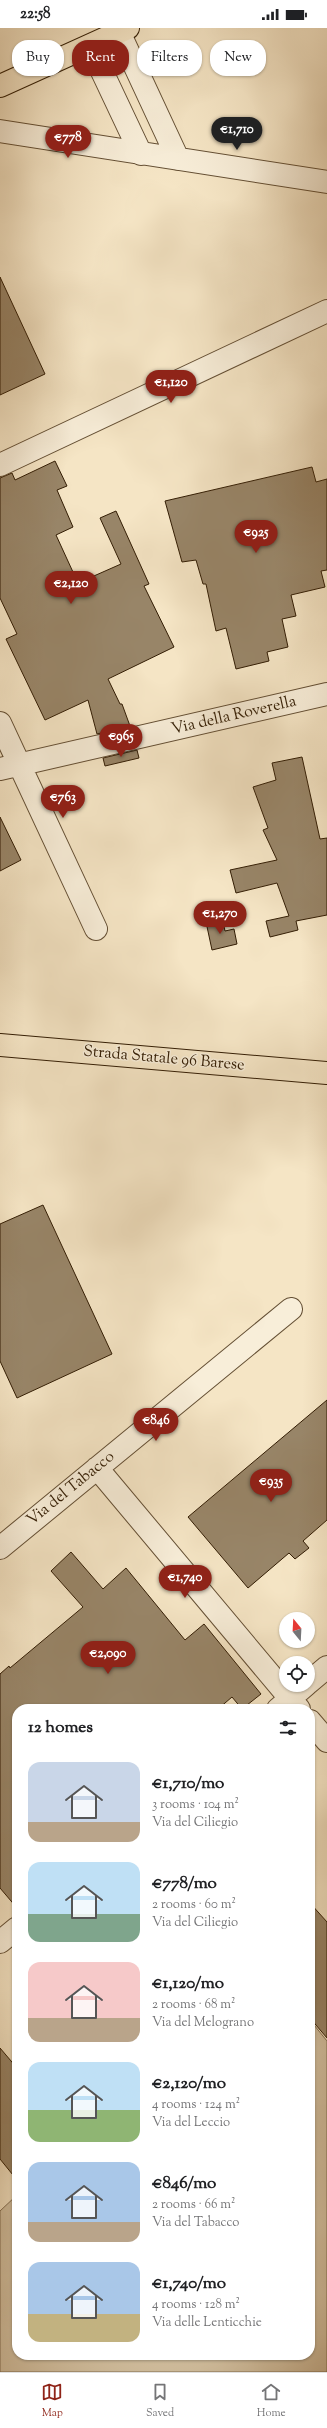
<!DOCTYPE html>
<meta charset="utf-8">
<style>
:root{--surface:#fff;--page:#f2f2f2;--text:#202124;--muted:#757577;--line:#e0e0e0;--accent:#8f2418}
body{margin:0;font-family:"Sorts Mill Goudy",serif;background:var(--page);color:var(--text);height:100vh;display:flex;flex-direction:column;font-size:15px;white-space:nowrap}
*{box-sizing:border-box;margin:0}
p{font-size:13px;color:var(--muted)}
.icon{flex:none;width:22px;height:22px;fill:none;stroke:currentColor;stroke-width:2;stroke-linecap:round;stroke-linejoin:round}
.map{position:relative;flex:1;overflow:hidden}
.details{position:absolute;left:12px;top:1676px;width:303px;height:656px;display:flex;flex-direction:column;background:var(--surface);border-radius:16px;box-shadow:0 1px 3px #0004}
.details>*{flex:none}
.banner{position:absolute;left:12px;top:12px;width:303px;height:36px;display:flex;gap:8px}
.needle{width:26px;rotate:342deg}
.tools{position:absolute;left:279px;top:1584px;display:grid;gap:8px}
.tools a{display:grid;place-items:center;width:36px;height:36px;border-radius:50%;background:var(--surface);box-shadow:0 1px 3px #0004;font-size:20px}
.price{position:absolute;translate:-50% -34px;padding:0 9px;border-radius:14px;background:var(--accent);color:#fff;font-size:13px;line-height:26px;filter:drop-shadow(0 1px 2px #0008)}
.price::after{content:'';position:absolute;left:50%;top:24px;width:12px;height:9px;margin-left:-6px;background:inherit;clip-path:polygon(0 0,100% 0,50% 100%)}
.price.on{background:#222;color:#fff}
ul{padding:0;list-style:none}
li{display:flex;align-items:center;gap:12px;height:100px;padding:0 16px}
li span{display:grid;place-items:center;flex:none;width:112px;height:80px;border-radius:12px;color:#555}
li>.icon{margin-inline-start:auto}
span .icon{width:48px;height:48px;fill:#fffc;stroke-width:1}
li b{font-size:17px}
h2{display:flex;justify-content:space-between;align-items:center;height:48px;padding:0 16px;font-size:17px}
.chip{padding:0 14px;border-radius:16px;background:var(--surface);box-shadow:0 1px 3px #0004;font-size:14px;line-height:36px}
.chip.on{background:var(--accent);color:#fff}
.status{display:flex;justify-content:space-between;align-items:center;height:28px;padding:0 20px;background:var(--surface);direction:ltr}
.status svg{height:11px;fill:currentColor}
.tab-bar{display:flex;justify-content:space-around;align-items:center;height:56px;border-top:1px solid var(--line);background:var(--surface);font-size:11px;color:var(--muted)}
.tab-bar a{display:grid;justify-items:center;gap:2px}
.tab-bar .on{color:var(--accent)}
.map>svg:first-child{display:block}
.green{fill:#d4c3a4;stroke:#847054}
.building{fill:#988568;stroke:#331d04}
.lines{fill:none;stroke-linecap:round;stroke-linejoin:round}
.minor-casing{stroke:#644f34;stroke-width:24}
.major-casing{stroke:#331d04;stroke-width:24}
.minor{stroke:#f8eed9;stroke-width:22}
.major{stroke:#f5e5c5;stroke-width:22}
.labels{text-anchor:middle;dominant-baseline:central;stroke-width:3;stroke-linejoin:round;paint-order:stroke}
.street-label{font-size:16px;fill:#331d04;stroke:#f8eed9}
</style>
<div class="status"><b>22:58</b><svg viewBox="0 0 49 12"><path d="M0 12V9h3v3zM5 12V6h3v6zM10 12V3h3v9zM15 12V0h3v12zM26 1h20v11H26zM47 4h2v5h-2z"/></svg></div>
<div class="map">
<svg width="327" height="2344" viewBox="0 0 327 2344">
<rect width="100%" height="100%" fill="#f5e5c5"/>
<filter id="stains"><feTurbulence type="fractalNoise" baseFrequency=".005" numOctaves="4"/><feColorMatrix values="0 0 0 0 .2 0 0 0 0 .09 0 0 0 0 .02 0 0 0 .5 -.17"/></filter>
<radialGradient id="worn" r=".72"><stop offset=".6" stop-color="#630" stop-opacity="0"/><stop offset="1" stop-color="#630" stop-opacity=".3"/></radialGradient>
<path class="green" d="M310,1992L327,2013V2344H0V2183L17,2167V2327H310Z"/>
<path class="building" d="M0,249L45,346L0,367Z
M55,433L67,458L57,462L73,499L56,507L78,555L121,536L100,490L116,483L149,556L144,558L174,619L108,651L120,676H122L130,698L97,706L88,672L45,692L6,611L17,606L0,570V450L12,445L15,452Z
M312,439L316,454L327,451V542L321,543L325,559L291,567L296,588L282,591L288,619L267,624L269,633L236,641L226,600L216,603L206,556H203L196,532L182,534L165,473Z
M137,722L139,730L105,738L103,730Z
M302,729L320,811L327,810V887L296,893L298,902L270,909L266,893L289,888L277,855L236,865L230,842L277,832L263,802L268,800L253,759L276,752L272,735Z
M0,789L21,832L0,843Z
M222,890L225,903L234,901L237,916L212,922L206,894Z
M43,1177L112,1326L17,1370L0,1333V1196Z
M327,1372V1492L303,1513L309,1520L295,1531L289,1525L248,1560L188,1489Z
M71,1524L103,1561L126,1540L185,1612L204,1596L261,1666L242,1681L232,1669L218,1681H17V1880L0,1860V1646L9,1638L10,1640L83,1579L51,1543Z
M310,1875L327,1894V2010L310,1990Z
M0,2020L17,2040V2152L0,2131Z"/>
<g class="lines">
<defs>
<path id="minor" d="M119,4L178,131
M90,18L141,126
M0,103L327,154
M0,437L327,283
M0,695L96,901
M0,741L327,666
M97,1440L299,1681
M0,1520L291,1281
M308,1655L327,1639
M278,1681L306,1657
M310,1693L327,1713
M0,1914L17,1900"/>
<path id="major" d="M0,58L128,0
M0,1017L327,1045"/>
</defs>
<use href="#minor" class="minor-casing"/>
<use href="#major" class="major-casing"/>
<use href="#minor" class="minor"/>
<use href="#major" class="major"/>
</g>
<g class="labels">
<g class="street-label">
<text transform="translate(234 688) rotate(-13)">Via della Roverella</text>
<text transform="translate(164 1031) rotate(5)">Strada Statale 96 Barese</text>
<text transform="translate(71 1461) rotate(-39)">Via del Tabacco</text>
</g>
</g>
<rect width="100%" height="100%" filter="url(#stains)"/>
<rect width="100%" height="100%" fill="url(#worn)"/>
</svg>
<div class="tools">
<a><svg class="needle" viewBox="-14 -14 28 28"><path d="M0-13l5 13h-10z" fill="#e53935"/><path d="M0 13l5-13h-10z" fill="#757577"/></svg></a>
<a><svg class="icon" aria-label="locate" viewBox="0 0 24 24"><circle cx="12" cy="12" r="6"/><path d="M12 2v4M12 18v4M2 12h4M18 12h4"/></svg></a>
</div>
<b class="price on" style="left:237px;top:123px">€1,710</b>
<b class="price" style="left:68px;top:131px">€778</b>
<b class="price" style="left:171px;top:376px">€1,120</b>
<b class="price" style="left:256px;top:526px">€925</b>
<b class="price" style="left:71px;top:577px">€2,120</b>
<b class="price" style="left:121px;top:730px">€965</b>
<b class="price" style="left:63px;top:791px">€763</b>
<b class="price" style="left:220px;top:907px">€1,270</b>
<b class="price" style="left:156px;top:1414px">€846</b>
<b class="price" style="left:271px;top:1475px">€935</b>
<b class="price" style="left:185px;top:1571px">€1,740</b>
<b class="price" style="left:108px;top:1647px">€2,090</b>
<div class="banner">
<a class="chip">Buy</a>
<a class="chip on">Rent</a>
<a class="chip">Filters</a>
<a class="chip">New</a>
</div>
<section class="details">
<h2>12 homes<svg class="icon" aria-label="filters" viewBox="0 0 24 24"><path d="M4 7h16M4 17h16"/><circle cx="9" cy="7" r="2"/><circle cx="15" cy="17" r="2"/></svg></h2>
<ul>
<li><span style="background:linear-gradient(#c9d6e8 75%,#b9a48a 0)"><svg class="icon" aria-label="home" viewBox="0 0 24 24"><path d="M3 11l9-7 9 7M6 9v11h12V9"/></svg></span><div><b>€1,710/mo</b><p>3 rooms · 104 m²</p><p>Via del Ciliegio</p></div></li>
<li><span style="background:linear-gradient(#bfe0f5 65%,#7fa58c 0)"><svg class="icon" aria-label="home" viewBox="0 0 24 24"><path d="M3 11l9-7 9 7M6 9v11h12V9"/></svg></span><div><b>€778/mo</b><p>2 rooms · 60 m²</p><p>Via del Ciliegio</p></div></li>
<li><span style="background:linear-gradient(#f6c9c9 70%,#b9a48a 0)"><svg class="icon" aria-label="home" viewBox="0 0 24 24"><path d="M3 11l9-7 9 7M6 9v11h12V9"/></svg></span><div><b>€1,120/mo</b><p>2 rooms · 68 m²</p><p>Via del Melograno</p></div></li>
<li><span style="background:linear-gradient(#bfe0f5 60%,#8fb573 0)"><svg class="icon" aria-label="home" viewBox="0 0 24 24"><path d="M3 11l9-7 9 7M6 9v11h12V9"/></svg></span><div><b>€2,120/mo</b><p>4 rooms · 124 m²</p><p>Via del Leccio</p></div></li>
<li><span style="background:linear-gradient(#a9c7e8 75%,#b9a48a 0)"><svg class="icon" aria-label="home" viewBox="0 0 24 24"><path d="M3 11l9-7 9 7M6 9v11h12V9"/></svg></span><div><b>€846/mo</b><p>2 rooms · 66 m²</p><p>Via del Tabacco</p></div></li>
<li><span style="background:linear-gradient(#a9c7e8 65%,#c2b280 0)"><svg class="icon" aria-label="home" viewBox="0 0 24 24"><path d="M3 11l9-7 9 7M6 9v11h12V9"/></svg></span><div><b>€1,740/mo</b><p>4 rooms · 128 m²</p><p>Via delle Lenticchie</p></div></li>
</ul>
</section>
</div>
<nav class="tab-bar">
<a class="on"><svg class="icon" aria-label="map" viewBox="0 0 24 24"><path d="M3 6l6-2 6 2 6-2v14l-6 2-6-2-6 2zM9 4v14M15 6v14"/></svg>Map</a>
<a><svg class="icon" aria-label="saved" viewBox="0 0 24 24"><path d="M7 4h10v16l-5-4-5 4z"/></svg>Saved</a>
<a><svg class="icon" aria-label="home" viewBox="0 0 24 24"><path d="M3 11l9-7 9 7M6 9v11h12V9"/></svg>Home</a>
</nav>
